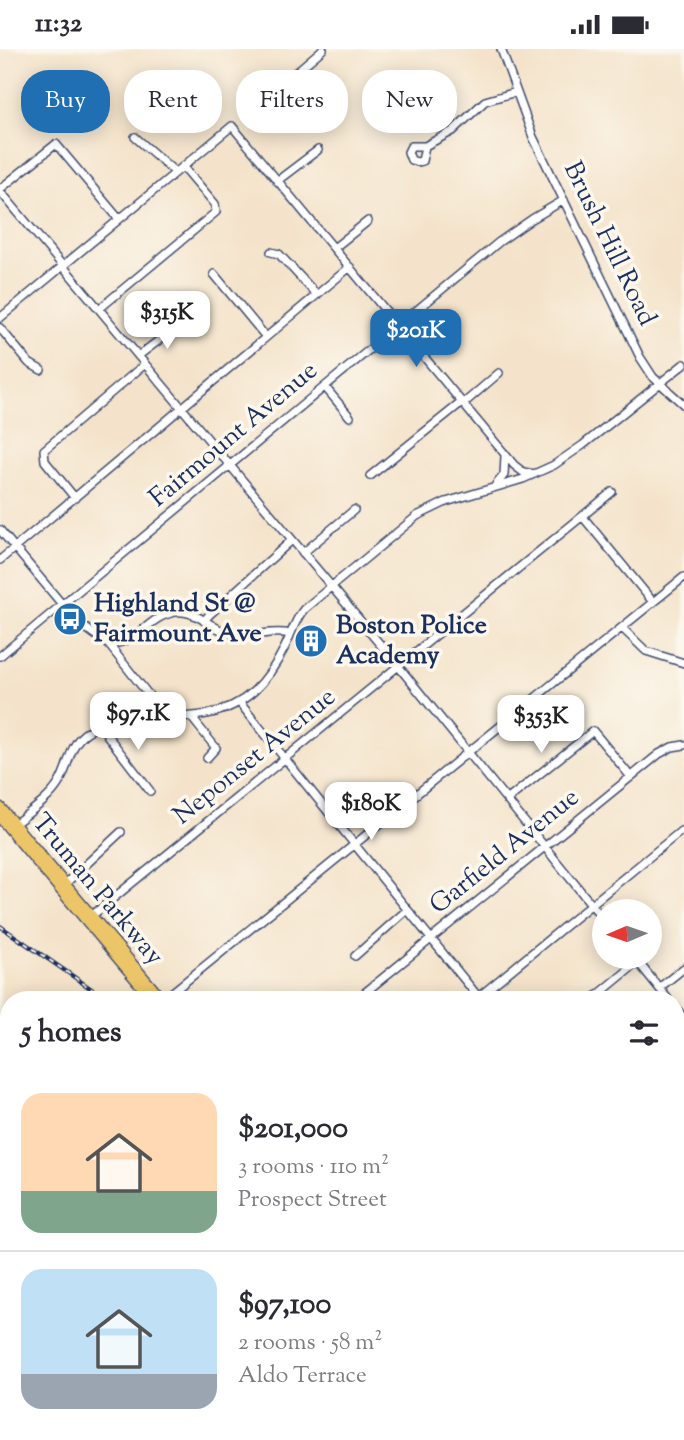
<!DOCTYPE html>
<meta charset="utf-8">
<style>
:root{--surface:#fff;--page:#f7f7f7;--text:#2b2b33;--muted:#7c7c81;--line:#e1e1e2;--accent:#1f6fb2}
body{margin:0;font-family:"Sorts Mill Goudy",serif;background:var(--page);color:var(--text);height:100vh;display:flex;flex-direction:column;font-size:26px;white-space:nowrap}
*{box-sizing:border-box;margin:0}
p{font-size:23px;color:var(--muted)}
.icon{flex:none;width:38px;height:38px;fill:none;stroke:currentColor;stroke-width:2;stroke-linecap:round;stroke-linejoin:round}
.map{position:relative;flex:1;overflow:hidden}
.side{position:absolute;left:0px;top:942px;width:684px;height:450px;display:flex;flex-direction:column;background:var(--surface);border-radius:28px 28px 0 0;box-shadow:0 4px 18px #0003}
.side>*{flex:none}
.banner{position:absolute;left:21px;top:21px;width:642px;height:63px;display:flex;gap:14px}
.needle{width:46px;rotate:268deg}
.tools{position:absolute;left:592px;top:850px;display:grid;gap:14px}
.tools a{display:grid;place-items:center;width:70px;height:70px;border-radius:50%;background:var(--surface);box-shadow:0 4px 18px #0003;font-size:35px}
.price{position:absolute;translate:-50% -60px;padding:0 16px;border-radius:14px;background:#fff;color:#222;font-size:23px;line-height:46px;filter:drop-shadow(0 2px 4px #0008)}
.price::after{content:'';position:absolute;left:50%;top:42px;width:21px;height:16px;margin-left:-10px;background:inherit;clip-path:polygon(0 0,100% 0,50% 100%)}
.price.current{background:var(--accent);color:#fff}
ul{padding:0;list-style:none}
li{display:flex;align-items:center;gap:21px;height:175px;padding:0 21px}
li+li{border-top:2px solid var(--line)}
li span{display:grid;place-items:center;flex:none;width:196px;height:140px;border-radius:21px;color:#555}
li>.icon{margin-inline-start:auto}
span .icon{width:84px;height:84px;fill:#fffc;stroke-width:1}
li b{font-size:30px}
h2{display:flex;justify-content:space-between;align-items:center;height:84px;padding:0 21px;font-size:30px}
.chip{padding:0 24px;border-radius:28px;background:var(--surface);box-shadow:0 4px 18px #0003;font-size:24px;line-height:63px}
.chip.current{background:var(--accent);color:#fff}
.status{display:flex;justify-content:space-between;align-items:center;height:49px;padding:0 35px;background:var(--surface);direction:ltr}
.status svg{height:19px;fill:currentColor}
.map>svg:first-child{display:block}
.green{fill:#bad378;stroke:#6a816b;stroke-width:2}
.water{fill:#70a7df;stroke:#466b9e;stroke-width:2}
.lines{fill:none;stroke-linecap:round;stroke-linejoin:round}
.minor-casing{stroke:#3c4a6e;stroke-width:10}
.major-casing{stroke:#3c4a6e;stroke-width:12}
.minor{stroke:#fff;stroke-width:7}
.major{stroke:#edc569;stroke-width:9}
.rail-casing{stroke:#1b2f5e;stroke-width:4.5}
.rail{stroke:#fbf7ec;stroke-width:2;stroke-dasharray:5;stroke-linecap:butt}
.labels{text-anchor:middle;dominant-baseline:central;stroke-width:7;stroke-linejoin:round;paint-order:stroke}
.street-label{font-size:26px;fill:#1b2f5e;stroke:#fbf7ec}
.poi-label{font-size:26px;font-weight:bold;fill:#1b2f5e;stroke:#fbf7ec;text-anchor:start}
</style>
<div class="status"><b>11:32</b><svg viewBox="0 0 49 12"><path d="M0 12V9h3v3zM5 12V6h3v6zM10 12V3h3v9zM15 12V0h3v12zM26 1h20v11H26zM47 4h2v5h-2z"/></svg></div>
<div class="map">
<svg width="684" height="1391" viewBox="0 0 684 1391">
<rect width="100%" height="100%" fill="#fbf7ec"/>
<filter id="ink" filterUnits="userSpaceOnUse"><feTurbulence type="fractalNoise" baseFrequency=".0143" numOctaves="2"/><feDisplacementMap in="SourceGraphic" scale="14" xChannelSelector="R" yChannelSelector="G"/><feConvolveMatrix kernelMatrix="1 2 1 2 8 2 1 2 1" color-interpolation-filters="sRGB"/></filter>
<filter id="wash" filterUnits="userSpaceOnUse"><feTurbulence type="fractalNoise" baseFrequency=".00686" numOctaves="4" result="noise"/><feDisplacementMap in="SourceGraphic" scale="28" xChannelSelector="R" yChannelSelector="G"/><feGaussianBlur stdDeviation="1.57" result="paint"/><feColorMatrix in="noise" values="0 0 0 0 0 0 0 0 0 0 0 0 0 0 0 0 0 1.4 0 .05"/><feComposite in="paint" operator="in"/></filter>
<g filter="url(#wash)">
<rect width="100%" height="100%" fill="#f4e3ca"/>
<path class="green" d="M684,1092V1191H676V1099Z
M676,1213H684V1251L676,1250Z
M263,1382L290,1391H76L68,1383Z"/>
<path class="water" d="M0,982L9,996V1067L0,1036Z"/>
</g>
<g filter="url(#ink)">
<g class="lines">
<defs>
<path id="minor" d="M501,0L533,88L640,308L653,328L684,356
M276,40L323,0
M135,88L175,123
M425,97L422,112L417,113L411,111L408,103L411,97H425L453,82L485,52L516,43
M277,132L318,101
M0,140L56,95L119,170
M0,142L399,618L604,871
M334,199L368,172
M271,203L279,205L317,246
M214,225L266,288
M99,260L216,163L215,155L183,117
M0,269L232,77L514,416L523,423L534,425
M0,279L29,314L41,321
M138,307L158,292L170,276
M325,338L350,368
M463,355L499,324
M370,427L462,353
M495,437L504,426L505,407
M75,449L45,412L44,401L145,315
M583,468L653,553
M0,481L76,572L109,596L159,659L162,670
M303,504L354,461
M0,511L350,218
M204,572L209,566L292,491
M622,579L646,602L684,614
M109,596C140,592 147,570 171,564C193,557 211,580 231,585C251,590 271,580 290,585
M0,607L499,193L532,170L564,151
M239,653L480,950
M192,669L216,699L207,709
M102,676L107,686L150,742
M507,751L593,682L631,728
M12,777C28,764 49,751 59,734C70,716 68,696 87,683C133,652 202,689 254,642C267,630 277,614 285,598C291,586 294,572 304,560L417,467L446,453L523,430L554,416L583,396L684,315
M65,835L121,783
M89,869L612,443
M355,907L407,861
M634,908L668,950
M659,939L684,919
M164,950L684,528
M357,950L659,705L672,698L684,696
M476,950L681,782
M593,950L638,913
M676,959L684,970
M676,978L684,971
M0,990L9,985
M676,1062L684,1055"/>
<path id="major" d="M0,758L162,950
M0,769L152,950
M0,1164L9,1167
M676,1199H684
M676,1209L684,1210
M429,1382L511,1391L519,1382
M524,1382L540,1391
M374,1391L379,1382"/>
</defs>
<use href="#minor" class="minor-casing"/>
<use href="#major" class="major-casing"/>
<use href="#minor" class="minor"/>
<use href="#major" class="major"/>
<defs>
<path id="rail" d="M0,877L106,950
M0,1277L9,1280
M676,1299L684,1303
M308,1382L335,1391
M330,1382L357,1391"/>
</defs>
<use href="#rail" class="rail-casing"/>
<use href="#rail" class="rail"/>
</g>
</g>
<defs>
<symbol id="bus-disc" viewBox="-11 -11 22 22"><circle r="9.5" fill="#1f6fb2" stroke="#fbf7ec"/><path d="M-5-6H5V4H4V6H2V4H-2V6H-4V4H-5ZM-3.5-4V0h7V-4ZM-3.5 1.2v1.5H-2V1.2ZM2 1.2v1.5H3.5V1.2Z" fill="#fff"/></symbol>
<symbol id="building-disc" viewBox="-11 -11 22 22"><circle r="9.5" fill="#1f6fb2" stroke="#fbf7ec"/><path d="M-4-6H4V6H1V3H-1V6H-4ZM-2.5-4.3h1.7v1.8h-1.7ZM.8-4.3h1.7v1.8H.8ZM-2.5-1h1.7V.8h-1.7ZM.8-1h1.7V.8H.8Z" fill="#fff"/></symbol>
</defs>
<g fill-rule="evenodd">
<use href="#bus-disc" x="51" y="551" width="38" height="38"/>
<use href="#building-disc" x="292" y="573" width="38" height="38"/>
</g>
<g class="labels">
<g class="street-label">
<text transform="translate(609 195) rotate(64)">Brush Hill Road</text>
<text transform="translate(234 386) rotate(-40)">Fairmount Avenue</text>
<text transform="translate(255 708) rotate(-39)">Neponset Avenue</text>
<text transform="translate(505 803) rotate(-39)">Garfield Avenue</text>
<text transform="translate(97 841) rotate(50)">Truman Parkway</text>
</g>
<g class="poi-label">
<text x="94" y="555">Highland St @<tspan x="94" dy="30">Fairmount Ave</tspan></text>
<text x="336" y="577">Boston Police<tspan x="336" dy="30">Academy</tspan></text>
</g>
</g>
</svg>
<div class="tools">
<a><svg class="needle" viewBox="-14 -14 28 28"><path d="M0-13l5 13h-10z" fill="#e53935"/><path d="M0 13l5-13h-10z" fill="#7c7c81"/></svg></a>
</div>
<b class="price" style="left:167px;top:302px">$315K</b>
<b class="price current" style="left:416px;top:320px">$201K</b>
<b class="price" style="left:138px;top:703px">$97.1K</b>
<b class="price" style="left:541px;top:706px">$353K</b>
<b class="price" style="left:371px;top:793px">$180K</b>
<div class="banner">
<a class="chip current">Buy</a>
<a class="chip">Rent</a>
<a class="chip">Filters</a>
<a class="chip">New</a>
</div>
<section class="side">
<h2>5 homes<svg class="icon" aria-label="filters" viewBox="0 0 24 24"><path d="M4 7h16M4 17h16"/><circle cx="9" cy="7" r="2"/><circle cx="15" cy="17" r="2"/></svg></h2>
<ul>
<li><span style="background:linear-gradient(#ffd9b3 70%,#7fa58c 0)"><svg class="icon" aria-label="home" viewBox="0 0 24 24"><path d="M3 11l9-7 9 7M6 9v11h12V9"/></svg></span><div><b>$201,000</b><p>3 rooms · 110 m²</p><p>Prospect Street</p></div></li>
<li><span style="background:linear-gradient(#bfe0f5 75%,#9aa5b1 0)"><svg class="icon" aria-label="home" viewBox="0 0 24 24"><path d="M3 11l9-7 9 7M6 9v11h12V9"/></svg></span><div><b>$97,100</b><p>2 rooms · 58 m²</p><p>Aldo Terrace</p></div></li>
</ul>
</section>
</div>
